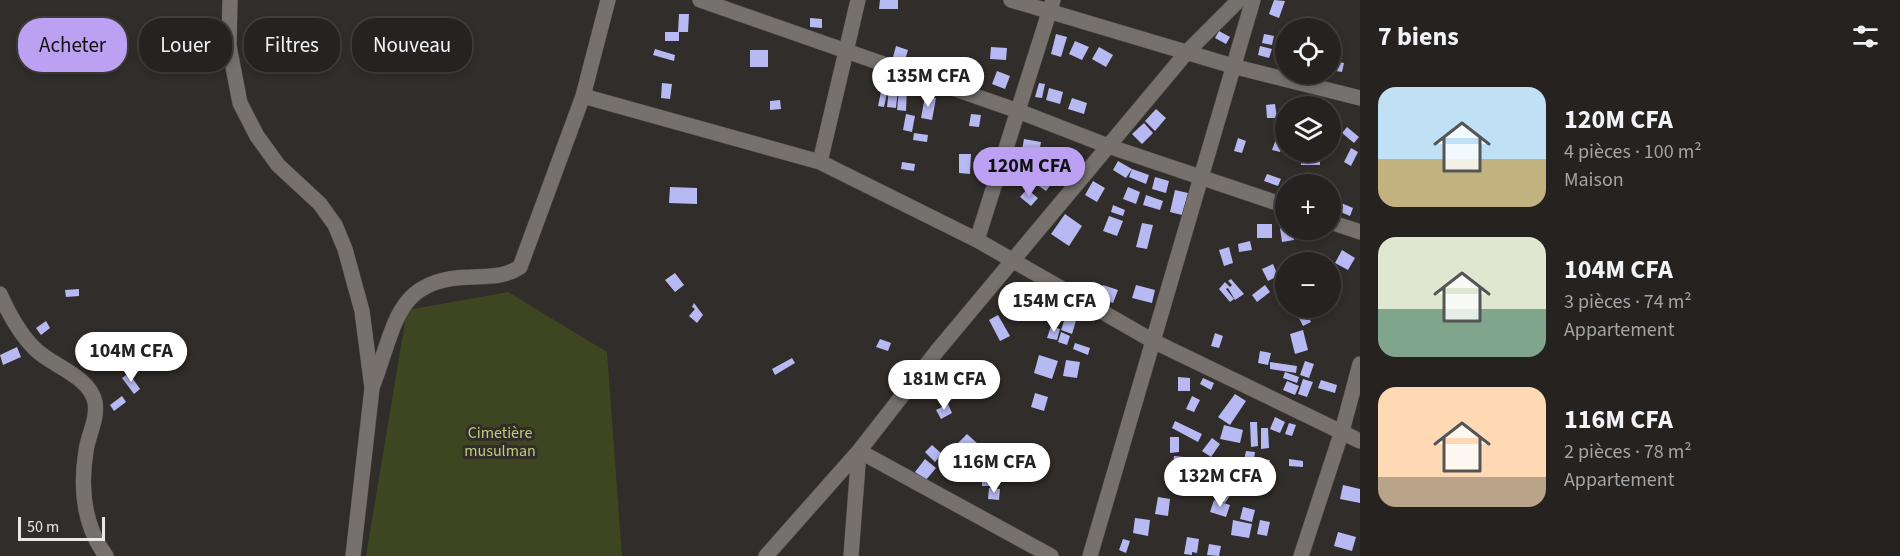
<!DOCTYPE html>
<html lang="fr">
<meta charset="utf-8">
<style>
:root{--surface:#252220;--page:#312f2d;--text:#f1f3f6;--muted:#a3a4a5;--line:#423f3e;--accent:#bca0f2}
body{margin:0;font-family:"Source Sans 3",sans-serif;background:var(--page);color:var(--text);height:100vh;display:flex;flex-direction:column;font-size:22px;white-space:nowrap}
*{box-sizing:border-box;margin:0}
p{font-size:20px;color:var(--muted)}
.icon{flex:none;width:33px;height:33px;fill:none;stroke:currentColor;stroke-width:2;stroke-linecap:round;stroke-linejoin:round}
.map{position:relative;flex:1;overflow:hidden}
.sheet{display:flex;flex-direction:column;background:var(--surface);width:540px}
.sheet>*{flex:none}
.banner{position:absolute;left:18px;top:18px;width:570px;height:54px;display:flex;gap:12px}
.fabs{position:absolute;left:1275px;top:18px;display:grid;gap:12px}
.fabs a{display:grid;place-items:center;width:66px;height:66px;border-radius:50%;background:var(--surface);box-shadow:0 3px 9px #0003,0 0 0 2px var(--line);font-size:30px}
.scale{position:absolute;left:18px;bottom:15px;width:87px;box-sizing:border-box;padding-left:6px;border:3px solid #eae7e5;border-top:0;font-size:16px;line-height:21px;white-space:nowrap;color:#eae7e5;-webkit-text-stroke:4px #312d2a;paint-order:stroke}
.price{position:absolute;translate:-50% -51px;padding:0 14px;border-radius:21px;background:#fff;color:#222;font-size:20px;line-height:39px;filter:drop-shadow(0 2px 3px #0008)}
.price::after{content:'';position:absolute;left:50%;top:36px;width:18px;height:14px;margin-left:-9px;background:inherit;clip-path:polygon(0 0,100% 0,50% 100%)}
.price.on{background:var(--accent);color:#111}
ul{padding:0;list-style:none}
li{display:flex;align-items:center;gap:18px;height:150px;padding:0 18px}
li span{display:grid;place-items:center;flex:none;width:168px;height:120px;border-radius:18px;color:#555}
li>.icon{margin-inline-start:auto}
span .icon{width:72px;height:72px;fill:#fffc;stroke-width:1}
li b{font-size:26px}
h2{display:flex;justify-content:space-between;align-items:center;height:72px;padding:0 18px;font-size:26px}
.tag{padding:0 21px;border-radius:24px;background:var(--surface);box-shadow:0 3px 9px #0003,0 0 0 2px var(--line);font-size:21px;line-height:54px}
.tag.on{background:var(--accent);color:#111}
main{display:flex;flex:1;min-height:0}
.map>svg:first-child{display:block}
.green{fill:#3e4521}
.building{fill:#b7b9f3}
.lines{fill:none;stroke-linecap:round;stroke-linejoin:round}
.minor-casing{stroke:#4f4c49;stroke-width:16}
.minor{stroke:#76716d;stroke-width:15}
.labels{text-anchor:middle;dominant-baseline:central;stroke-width:6;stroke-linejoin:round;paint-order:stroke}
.park-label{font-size:16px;fill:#bdcd79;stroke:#312d2a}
</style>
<main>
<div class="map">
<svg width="1360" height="556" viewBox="0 0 1360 556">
<rect width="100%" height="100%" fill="#312d2a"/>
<path class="green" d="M508,292L607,352L622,556H366L407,310Z"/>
<path class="building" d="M880,0H898V9H879Z
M1274,0L1285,1L1279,18L1269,14Z
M679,14H689L688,32H678Z
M810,18L822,19V28L810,27Z
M1219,31L1230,37L1226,44L1215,38Z
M665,32H679V41H665Z
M1056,34L1067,37L1061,57L1051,54Z
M1264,34L1274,36L1272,45L1262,43Z
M1075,41L1089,47L1082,60L1069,54Z
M1281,43L1286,46L1283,62L1274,57Z
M896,46L908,50L905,60L893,57Z
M1260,46L1272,49L1269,58L1258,55Z
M991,47L1007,48L1006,60L990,59Z
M1099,47L1113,55L1106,67L1092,59Z
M655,49L675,55L674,61L653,55Z
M750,50H768V67H750Z
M955,57L967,62L963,75L950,70Z
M1330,61L1344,63L1342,72L1330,70Z
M997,71L1010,76L1005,89L992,84Z
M883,82L889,84L884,107L878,106Z
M662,83L672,84L670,99L661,98Z
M1039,83L1045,84L1042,98L1035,97Z
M889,88H898L896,108L887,107Z
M899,88L907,89L906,111L897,110Z
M1049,88L1063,92L1060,104L1046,100Z
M925,96L936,98L932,120L921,118Z
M1072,98L1087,103L1084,114L1068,109Z
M780,100L781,109L770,110V101Z
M1275,104L1277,118H1267L1266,105Z
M1156,109L1166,118L1155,131L1145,121Z
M906,114L915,116L912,132L903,130Z
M971,114L981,115L979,127L969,126Z
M1144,123L1153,133L1142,144L1132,134Z
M1347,127L1359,137L1354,143L1342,133Z
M914,133L928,135L927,142L913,140Z
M1238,138L1246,141L1242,153L1234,151Z
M1024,139L1041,142L1038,158L1021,155Z
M1276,139L1284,142L1280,152L1272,150Z
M1351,148L1358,152L1351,166L1344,162Z
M959,154H971L970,174L959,173Z
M1301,156H1320V165H1301Z
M1118,161L1132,169L1126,178L1113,170Z
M902,162L915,164L914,171L901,169Z
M1132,169L1149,175L1146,184L1129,177Z
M1033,170L1052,183L1046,191L1027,178Z
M1267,174L1281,179L1278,186L1264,181Z
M1155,177L1169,181L1166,193L1152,189Z
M1290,177H1305V183H1290Z
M1093,181L1105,188L1097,202L1085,195Z
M670,187L697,188V204L669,203Z
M1128,187L1140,192L1136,204L1123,199Z
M1027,189L1038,198L1031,206L1020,197Z
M1175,190L1188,193L1182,215L1170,212Z
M1146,195L1163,201L1160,210L1143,205Z
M1334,200L1353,208L1350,216L1331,208Z
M1113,205L1125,210L1123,216L1111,212Z
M1065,214L1082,226L1069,246L1051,234Z
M1109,216L1123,221L1117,236L1103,231Z
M1142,223L1153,225L1147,249L1136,247Z
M1257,224H1272V238H1257Z
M1286,227V230H1293L1294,240L1282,242L1280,228Z
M1250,241L1252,250L1239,252L1238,244Z
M1229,247L1233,263L1224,266L1219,250Z
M1342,250L1355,258L1348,270L1335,263Z
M1273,264L1278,276L1268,281L1262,269Z
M675,273L684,285L675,292L665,280Z
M1231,279L1244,294L1235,300L1228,288L1226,289L1234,299L1230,302L1219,289L1225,282L1230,287L1232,285L1228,281Z
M1103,285L1118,290L1113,303L1099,298Z
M1136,285L1155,290L1152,303L1132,298Z
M1265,285L1270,292L1257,302L1252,295Z
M1011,287L1030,296L1027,304L1006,298Z
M79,289V296L66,297L65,290Z
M694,303L703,315L697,323L689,316L695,309L692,307Z
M1051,305L1078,314L1072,334L1061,330L1065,318L1049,312Z
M1305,310L1311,322L1303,326L1297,314Z
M998,315L1010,336L1000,341L989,320Z
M46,321L50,328L41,335L36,328Z
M1051,326L1060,329L1057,340L1047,338Z
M1303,330L1308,350L1295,354L1290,334Z
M1061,332L1070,336L1067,345L1058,342Z
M1215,333L1223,336L1219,348L1211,346Z
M880,339L891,343L888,351L876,347Z
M1075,343L1090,348L1088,355L1073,349Z
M17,347L21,357L3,365L0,355Z
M1260,351L1271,353L1268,365L1258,363Z
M1039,355L1058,361L1052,379L1034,373Z
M792,358L795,363L775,375L772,369Z
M1066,360L1080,362L1077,378L1063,376Z
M944,361L956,371L949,379L938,369Z
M1305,361L1314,364L1309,378L1300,375Z
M1270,362L1297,366L1296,373L1270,369Z
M1285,372L1299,377L1297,383L1283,378Z
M129,373L140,389L134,394L122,378Z
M1178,377L1190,378V391H1178Z
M1203,378L1214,383L1211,390L1200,384Z
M1303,379L1313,382L1307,397L1298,394Z
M1321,380L1337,385L1335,393L1318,388Z
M1287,381L1299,386L1295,395L1283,390Z
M948,392L952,399L943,405L938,399Z
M1035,393L1048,397L1044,411L1031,407Z
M1235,394L1246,401L1230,425L1218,417Z
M122,396L126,402L114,411L110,405Z
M1192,396L1200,400L1194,412L1186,409Z
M948,404L952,413L941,419L936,410Z
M1275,417L1285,422L1280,433L1270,429Z
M1175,421L1202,434L1198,442L1172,428Z
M1250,422H1257L1258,446L1251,447Z
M1289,423L1296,425L1292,436L1285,434Z
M1224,425L1243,430L1240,443L1220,439Z
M1261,428H1268L1269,448L1261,449Z
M967,434L978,444L965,457L955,446Z
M1170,437H1179V452L1170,453Z
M1212,438L1220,444L1211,457L1202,451Z
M932,445L942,454L935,462L925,452Z
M1009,448L1011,461L997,463L995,450Z
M1246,451L1255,452L1253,467L1243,465Z
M1174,456L1184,457L1182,472L1172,471Z
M1224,457L1239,459L1238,465L1223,464Z
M925,459L936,468L926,480L915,472Z
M1263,459L1270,460L1266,475L1259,474Z
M1289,459L1303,461V467L1289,466Z
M978,461L981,472L955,480L951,469Z
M982,473H993V486H982Z
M1343,485L1360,489V503L1340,499Z
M989,488L1000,489L999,500L988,499Z
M1225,489L1231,494L1225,503L1218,499Z
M1158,497L1170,499L1168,516L1155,514Z
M1214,500L1230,505L1226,517L1210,512Z
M1243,507L1255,510L1252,522L1240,519Z
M1135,518L1150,520L1148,536L1133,533Z
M1233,520L1252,524L1249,538L1231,535Z
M1260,520L1270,522L1267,536L1257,534Z
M1338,532L1356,537L1352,551L1334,546Z
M1187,537L1199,539L1197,553L1192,552V555L1184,554Z
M1123,539L1130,541L1126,553L1119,550Z
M1209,544L1221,546L1219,556L1207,555Z"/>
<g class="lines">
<defs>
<path id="minor" d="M230,0L229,46L240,103L257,136L278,165L320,204L335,225L345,249L362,311L372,388L353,556
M700,0L1018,111L1108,146L1286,206
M1011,0L1236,67L1360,98
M583,96L820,162L977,240L1153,341L1360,441
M820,162L858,0
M1330,222L1360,232
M977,240L1053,0
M0,294C8,312 20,334 34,348C51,366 89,375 95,402C98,419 88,435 86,451C80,488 84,526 106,556
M373,385C396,325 395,278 471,277C489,276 505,277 520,267L583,96L608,0
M766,556L859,451L937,351L1187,52L1239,0
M851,556L859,451L1051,556
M1090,556L1253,0
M1301,556L1342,431L1360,364"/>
</defs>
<use href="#minor" class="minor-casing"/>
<use href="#minor" class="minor"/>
</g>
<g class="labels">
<g class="park-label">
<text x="500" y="433">Cimetière<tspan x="500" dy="18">musulman</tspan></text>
</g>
</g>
</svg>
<div class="fabs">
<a><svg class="icon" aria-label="locate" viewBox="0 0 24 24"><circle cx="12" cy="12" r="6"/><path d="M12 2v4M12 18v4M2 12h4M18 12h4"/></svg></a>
<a><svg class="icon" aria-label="layers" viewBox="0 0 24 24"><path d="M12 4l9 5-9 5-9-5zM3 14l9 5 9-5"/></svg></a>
<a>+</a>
<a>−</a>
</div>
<div class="scale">50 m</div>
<b class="price" style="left:928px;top:108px">135M CFA</b>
<b class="price on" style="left:1029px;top:198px">120M CFA</b>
<b class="price" style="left:1054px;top:333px">154M CFA</b>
<b class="price" style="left:131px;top:383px">104M CFA</b>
<b class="price" style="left:944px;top:411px">181M CFA</b>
<b class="price" style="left:994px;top:494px">116M CFA</b>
<b class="price" style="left:1220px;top:508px">132M CFA</b>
<div class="banner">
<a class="tag on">Acheter</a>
<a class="tag">Louer</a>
<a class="tag">Filtres</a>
<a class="tag">Nouveau</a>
</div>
</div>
<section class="sheet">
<h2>7 biens<svg class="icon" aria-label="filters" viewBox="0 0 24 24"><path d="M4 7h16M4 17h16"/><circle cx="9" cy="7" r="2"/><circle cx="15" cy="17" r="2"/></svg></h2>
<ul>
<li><span style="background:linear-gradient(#bfe0f5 60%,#c2b280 0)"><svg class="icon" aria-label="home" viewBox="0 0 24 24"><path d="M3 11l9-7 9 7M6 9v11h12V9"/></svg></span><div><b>120M CFA</b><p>4 pièces · 100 m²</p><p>Maison</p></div></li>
<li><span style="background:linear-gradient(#dfe7d0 60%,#7fa58c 0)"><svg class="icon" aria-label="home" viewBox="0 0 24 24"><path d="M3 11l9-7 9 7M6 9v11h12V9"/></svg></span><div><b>104M CFA</b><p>3 pièces · 74 m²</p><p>Appartement</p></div></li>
<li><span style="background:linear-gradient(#ffd9b3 75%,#b9a48a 0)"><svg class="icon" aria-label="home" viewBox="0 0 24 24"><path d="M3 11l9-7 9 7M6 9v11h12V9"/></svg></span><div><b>116M CFA</b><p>2 pièces · 78 m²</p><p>Appartement</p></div></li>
</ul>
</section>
</main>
